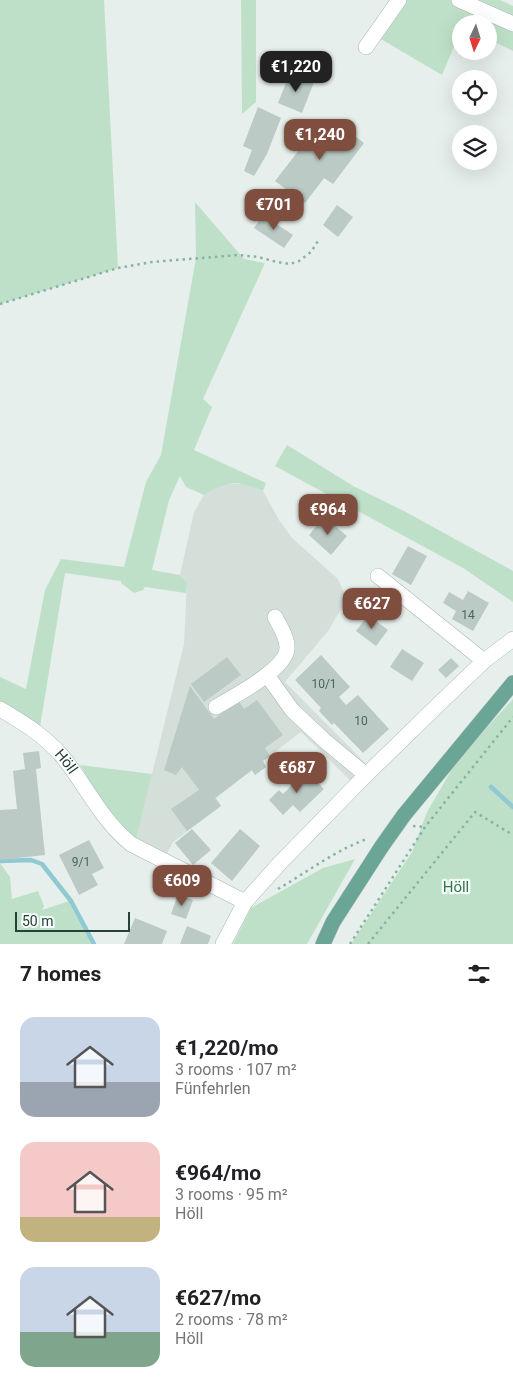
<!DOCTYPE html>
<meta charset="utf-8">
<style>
:root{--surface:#fff;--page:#f6f6f6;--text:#202124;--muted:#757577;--accent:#7f4e3f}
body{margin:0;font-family:Roboto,sans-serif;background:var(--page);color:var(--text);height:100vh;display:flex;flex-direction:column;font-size:19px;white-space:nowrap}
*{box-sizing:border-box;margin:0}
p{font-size:16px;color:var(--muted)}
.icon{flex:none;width:28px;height:28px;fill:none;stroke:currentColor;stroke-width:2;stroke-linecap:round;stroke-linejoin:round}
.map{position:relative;height:944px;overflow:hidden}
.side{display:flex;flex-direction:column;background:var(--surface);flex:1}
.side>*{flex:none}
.needle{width:32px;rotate:184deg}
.fabs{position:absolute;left:452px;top:15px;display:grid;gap:10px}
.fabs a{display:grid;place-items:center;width:45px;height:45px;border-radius:50%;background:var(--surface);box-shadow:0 5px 20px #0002;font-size:25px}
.scale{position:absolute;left:15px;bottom:12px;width:115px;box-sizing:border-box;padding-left:5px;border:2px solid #24423a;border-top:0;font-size:14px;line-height:18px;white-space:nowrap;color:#24423a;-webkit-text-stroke:4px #f7fbf9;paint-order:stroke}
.price{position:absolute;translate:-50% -42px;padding:0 11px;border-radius:10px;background:var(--accent);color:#fff;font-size:16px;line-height:32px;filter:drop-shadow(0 1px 2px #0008)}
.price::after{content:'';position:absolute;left:50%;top:30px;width:15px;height:11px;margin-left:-8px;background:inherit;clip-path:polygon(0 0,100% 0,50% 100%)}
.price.on{background:#222;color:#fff}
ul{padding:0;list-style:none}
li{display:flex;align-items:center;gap:15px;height:125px;padding:0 20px}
li span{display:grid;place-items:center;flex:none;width:140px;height:100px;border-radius:15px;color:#555}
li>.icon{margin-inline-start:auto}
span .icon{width:60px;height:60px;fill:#fffc;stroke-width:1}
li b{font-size:21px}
h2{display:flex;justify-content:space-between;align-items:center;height:60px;padding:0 20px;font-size:21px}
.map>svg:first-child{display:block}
.built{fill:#d4dfda}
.green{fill:#bfe0c8}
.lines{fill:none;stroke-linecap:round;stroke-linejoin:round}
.stream{stroke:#8ec9d4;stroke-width:4.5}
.building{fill:#bbcac4}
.minor-casing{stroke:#a8b8b2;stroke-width:16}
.major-casing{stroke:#c2cac8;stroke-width:16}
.path{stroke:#86b3a5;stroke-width:2.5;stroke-dasharray:2.5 4;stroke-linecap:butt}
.minor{stroke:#fff;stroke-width:15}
.major{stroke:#6aa596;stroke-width:15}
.major-bridge-casing{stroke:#c2cac8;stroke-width:16;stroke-linecap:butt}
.major-bridge{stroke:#6aa596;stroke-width:15}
.labels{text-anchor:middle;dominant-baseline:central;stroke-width:4.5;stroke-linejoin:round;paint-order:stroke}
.number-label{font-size:12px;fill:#4a645c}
.street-label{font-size:15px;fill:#24423a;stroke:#f7fbf9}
.park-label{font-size:15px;fill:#2d7a4b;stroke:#f7fbf9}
</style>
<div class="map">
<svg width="513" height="944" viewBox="0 0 513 944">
<rect width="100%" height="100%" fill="#e6efeb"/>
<path class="built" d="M223,484H245L263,491L279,520L292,538L338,579L347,599L328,631L285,682L370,768L354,784L301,732L263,761L266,767L255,775L252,770L216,798L221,806L173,842L164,859L135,843L184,644L187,582L180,575L194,512L204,495Z"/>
<path class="green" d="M0,0H104L118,268L0,304Z
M241,0H256V102L242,114Z
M399,0H500L513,6V51L489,39V24H461V30L442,75L374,35Z
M195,202L244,259L265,263L203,399L212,407L194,450L266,483L263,491C235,480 230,480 204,495L186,487L180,476L169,500L152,570L180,575L187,582L186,593L145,587L143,590L134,593L121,583V581L65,573L40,727L0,703V677L26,689L45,590L61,559L124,567L146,482L161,455L196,258Z
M287,445L355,487L404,511L513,571V602L463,568L275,466Z
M513,699V944H351L412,852L427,812L458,759Z
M80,765L152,774L136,840L107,810Z
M355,859L307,944H233L251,908L323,868Z
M0,863L10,877L12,899L38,891L44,906L42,910L69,901L92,944H0Z"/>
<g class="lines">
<path class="stream" d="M491,787L513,807
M0,861L31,860L42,864L71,901L94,944"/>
</g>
<path class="building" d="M290,73L314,82L302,113L278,103Z
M258,107L281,118L267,154L254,176L244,171L252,150L243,146Z
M333,119L364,143L333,184L324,178L305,203L275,181L306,141L312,146Z
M337,205L353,217L338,237L323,225Z
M263,215L293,235L284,248L254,228Z
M324,517L347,536L331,555L309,535Z
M408,546L427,556L411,585L392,574Z
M468,591L489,603L473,631L452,619L456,611L443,603L449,592L463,600Z
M368,615L388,630L376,646L356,631Z
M402,649L424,663L412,681L390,667Z
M321,655L350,687L339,697L346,705L358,695L389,729L363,753L334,723L332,725L319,711L321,708L295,680Z
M227,657L241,675L204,702L191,684Z
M451,658L459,666L446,678L438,670Z
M190,686L214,719L238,700L244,709L257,700L283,735L265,748L270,756L263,761L266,767L255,775L252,770L215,798L221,806L187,831L171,809L199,790L182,767L176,775L164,770Z
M39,751L41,768L36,769L45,855L0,860V810L17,809L13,771L25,769L23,753Z
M306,771L324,789L300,812L293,805L283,815L269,800L279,790L283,794Z
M192,829L211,850L193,865L175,843Z
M240,829L260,846L232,881L211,863Z
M89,840L104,868L92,874L98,885L79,895L59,855Z
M178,895L193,900L186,919L171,914Z
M135,918L167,931L162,944H124Z
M187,926L211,936L208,944H180Z"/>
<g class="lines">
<defs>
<g id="minor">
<path d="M459,0L513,24"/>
<path d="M366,47L399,0"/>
<path d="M378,576L484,661"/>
<path d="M267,675L292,710L325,741L366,775"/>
<path d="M216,707C234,696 285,670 287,649C288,639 280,626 275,617"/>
<path id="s1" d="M0,709C22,722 45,736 62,756C86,785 101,820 131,844L245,902"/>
<path d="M223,944L245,902L279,864L366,775L440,703L484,661L513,639"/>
</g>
<path id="major" d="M404,815L513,683
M323,944L333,922L382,846"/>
</defs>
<use href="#minor" class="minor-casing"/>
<use href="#major" class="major-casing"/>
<path class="path" d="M0,304L118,268L152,262L238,255L258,257L277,262L290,264L299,261L311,252L318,241
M413,826L425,827
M278,889C307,872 336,850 367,839
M350,944L425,827L513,717
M368,944L475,812L513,835"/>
<use href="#minor" class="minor"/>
<use href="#major" class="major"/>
<defs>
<path id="major-bridge" d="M382,846L404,815"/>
</defs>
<use href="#major-bridge" class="major-bridge-casing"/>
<use href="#major-bridge" class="major-bridge"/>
</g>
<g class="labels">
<g class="number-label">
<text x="468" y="615">14</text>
<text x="324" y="684">10/1</text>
<text x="361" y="721">10</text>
<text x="81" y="862">9/1</text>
</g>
<g class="street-label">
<text stroke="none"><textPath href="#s1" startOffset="85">Höll</textPath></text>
</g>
<g class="park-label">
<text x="456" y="887">Höll</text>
</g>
</g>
</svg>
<div class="fabs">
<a><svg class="needle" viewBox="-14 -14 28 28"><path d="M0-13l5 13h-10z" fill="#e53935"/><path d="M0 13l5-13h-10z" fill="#757577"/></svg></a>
<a><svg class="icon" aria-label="locate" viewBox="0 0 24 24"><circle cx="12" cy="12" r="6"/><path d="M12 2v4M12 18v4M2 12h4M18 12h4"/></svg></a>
<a><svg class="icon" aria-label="layers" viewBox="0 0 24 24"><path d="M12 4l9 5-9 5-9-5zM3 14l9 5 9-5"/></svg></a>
</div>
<div class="scale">50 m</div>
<b class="price on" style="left:296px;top:93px">€1,220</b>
<b class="price" style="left:320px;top:161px">€1,240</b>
<b class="price" style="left:274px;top:231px">€701</b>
<b class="price" style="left:328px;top:536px">€964</b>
<b class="price" style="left:372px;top:630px">€627</b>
<b class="price" style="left:297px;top:794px">€687</b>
<b class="price" style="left:182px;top:907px">€609</b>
</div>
<section class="side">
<h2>7 homes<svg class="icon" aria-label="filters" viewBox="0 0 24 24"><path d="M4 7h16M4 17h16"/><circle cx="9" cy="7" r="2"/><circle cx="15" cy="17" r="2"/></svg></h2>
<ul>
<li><span style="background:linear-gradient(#c9d6e8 65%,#9aa5b1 0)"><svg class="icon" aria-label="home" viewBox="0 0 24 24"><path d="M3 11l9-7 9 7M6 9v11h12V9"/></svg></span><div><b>€1,220/mo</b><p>3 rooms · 107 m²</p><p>Fünfehrlen</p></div></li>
<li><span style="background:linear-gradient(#f6c9c9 75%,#c2b280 0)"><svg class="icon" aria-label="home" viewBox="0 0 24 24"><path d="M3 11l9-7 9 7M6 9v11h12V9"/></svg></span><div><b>€964/mo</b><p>3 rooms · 95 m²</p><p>Höll</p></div></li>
<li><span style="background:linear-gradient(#c9d6e8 65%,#7fa58c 0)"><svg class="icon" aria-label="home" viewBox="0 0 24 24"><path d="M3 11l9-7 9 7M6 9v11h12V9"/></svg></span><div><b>€627/mo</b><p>2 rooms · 78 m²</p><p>Höll</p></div></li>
</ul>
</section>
